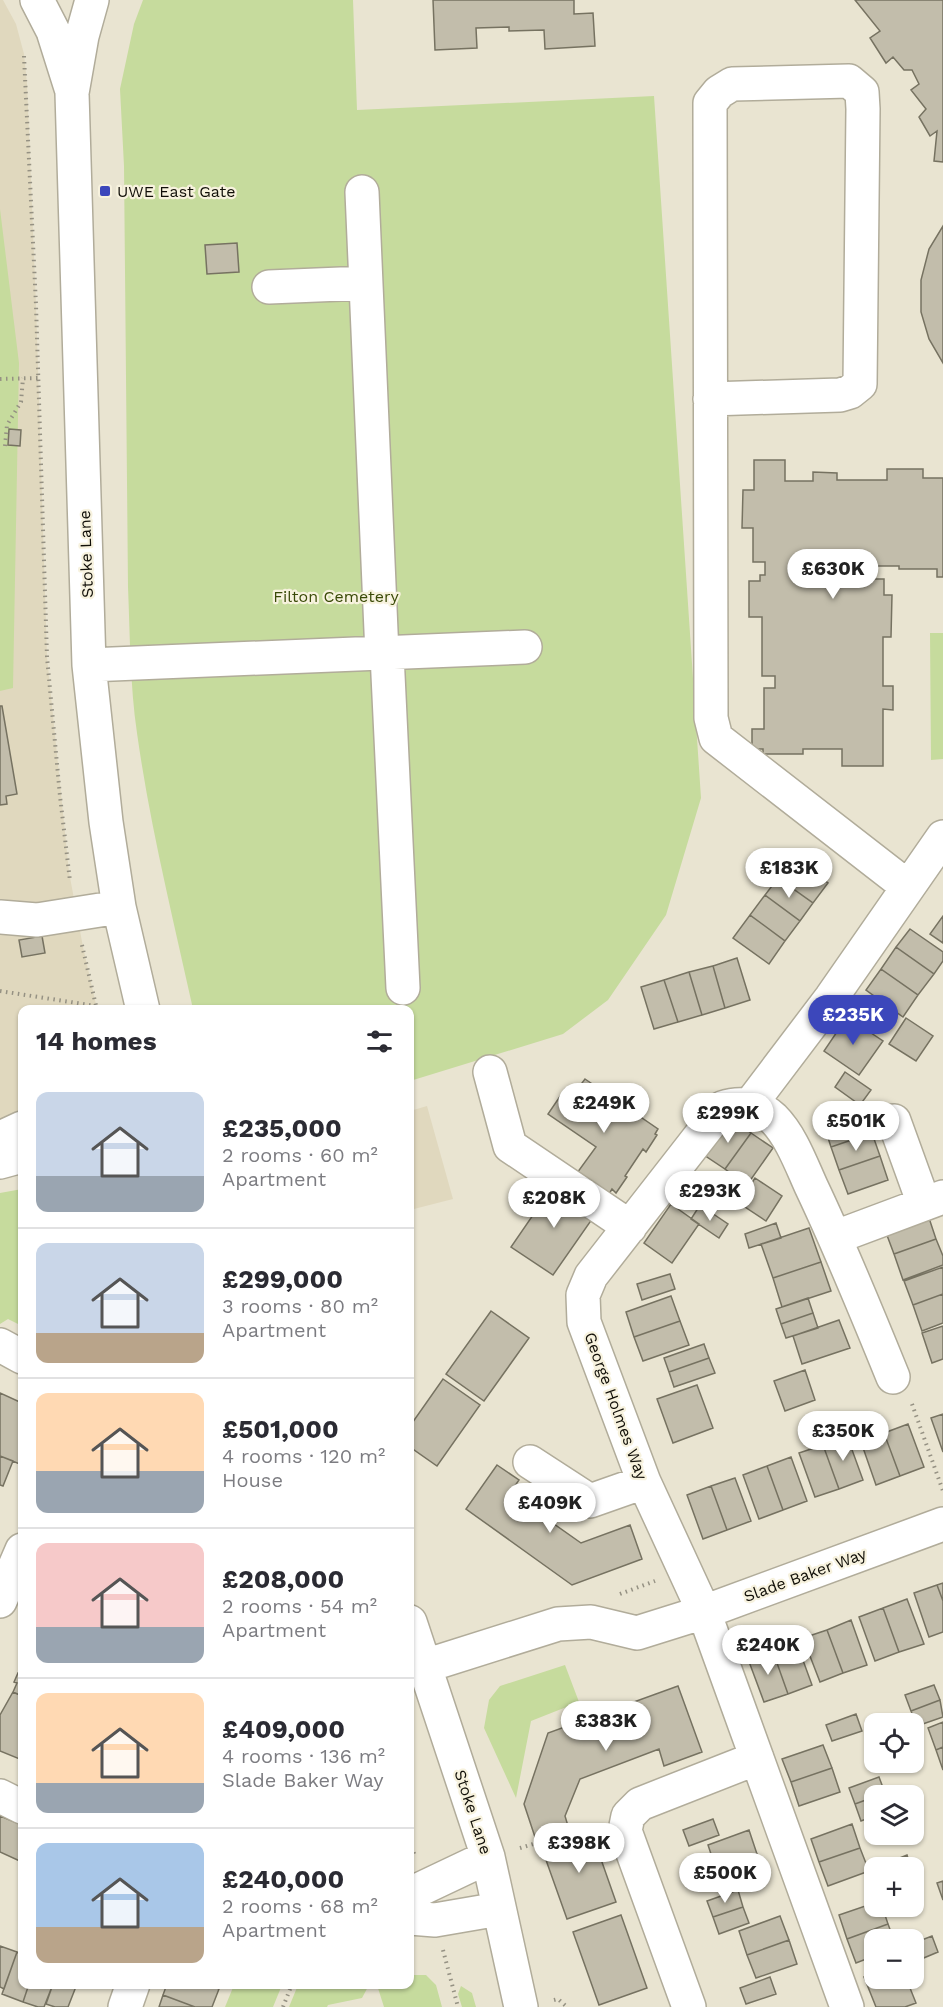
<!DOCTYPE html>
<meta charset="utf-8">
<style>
:root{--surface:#fff;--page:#f2f2f3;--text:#2b2b33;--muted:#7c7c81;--line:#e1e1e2;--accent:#3c47bb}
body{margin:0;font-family:"Work Sans",sans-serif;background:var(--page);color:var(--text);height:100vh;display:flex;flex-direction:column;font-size:22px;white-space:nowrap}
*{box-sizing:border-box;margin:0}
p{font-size:20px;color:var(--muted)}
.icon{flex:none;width:33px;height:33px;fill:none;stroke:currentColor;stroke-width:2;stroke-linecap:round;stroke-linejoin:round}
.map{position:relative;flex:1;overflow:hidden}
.panel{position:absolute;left:18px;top:1005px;width:396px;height:984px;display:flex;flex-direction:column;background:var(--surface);border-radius:12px;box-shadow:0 2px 4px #0004}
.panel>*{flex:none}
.fabs{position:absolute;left:864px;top:1713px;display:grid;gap:12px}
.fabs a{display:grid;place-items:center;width:60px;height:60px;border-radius:12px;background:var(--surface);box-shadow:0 2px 4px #0004;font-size:30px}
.price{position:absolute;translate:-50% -51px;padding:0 14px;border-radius:21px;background:#fff;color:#222;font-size:20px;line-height:39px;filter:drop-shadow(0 2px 3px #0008)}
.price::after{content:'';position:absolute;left:50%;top:36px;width:18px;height:14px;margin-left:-9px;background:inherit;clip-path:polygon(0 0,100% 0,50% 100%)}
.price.on{background:var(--accent);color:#fff}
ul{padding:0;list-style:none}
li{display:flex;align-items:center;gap:18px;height:150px;padding:0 18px}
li+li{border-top:2px solid var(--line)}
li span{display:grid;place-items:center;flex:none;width:168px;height:120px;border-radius:12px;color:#555}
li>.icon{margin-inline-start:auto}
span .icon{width:72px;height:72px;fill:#fffc;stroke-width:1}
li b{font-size:26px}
h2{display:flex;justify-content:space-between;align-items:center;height:72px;padding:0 18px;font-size:26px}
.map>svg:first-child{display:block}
.built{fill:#e0d8be}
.green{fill:#c6db9d}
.building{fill:#c2bdab;stroke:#767261;stroke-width:1.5}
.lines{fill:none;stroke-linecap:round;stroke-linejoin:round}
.minor-casing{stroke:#b1ac9a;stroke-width:36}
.path{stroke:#959183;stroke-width:4;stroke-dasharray:1.5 4.5;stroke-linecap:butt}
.minor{stroke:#fff;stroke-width:33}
.poi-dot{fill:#3c47bb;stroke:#f7f2de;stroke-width:2}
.labels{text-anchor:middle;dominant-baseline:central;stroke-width:4.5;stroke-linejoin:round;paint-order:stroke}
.poi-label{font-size:16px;fill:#110f08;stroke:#f7f2de;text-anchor:start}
.street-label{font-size:16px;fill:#110f08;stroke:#f7f2de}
.park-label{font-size:16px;fill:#3a4a08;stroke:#f7f2de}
</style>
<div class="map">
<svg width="943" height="2007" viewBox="0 0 943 2007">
<rect width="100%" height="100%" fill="#e9e4d1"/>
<path class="built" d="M0,0H3L16,24L24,54L27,84L36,305L47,657L69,872L83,947L97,1009L22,1010V1128L0,1138Z
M427,1106L453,1199L410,1210V1111Z"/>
<path class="green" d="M143,0H353L357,110L654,96L701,798L666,915L608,1000L563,1034L410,1081V1010L193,1009C173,918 150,826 137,733C130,685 130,635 128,587L124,166L120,89L134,24Z
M0,209L19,363L13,688L0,691Z
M930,633H943V759L931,760Z
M22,1189V1326L8,1319L0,1324V1193Z
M565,1665L579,1702L531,1721L516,1798L484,1728L489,1700L500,1686Z
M410,1975H426L436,1985L442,2007H384L377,1985L410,1984Z
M234,1985V1984L282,1985L273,2007H225Z
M298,1985V1984L369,1985L362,1998L328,2005L327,2007H289Z
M461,1986L472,1993L476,2007H462L458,1994Z"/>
<path class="building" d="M433,0H574V14L593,13L595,46L545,49L544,30L509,31V27L476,28L477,48L435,50Z
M855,0H943V162L934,161L937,131L930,136L919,117L926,109L911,90L919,84L912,70H904L893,57L886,63L870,38L880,31Z
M943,226V363L929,339L921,312V280L929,249Z
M237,243L239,272L207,274L205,245Z
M9,429L21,430L20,446L8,445Z
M754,460H785V481H813V472L837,473V480H887V469H923V478H943V577H937V569H899V566H873V579H884V595H892L891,637H883V686H893V710L883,709V766H842V749H803V754H763V749H752V729H764V688H775V676H762V617H749V581H760V575H765V562H753V528H742L743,490H754Z
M0,706H2L17,794L6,796L7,804L0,805Z
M792,857L828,883L813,903L778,878Z
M778,878L813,903L800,921L765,895Z
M765,895L800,921L785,941L750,915Z
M750,915L785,941L769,964L733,938Z
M943,916V943L930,934Z
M910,929L943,952V961L934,974L896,947Z
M42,936L45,953L22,957L19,940Z
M896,947L934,974L918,995L881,969Z
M737,958L750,1000L725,1008L713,966Z
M713,966L725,1008L702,1015L689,972Z
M881,969L918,995L903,1017L866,990Z
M689,972L702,1015L678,1022L664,980Z
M664,980L678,1022L654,1029L641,987Z
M847,1017L883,1041L859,1075L824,1051Z
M906,1018L933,1036L916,1061L889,1044Z
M845,1072L871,1090L860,1105L835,1087Z
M585,1079L658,1129L655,1134L657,1135L646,1152L643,1149L625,1176L627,1177L616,1193L612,1189L609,1194L577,1173L596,1147L548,1114L565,1089L573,1095Z
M864,1108L872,1133L831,1147L823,1122Z
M730,1118L751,1133L725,1169L704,1155Z
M751,1133L773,1148L747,1185L725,1169Z
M872,1133L880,1156L839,1170L831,1147Z
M880,1156L888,1180L848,1194L839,1170Z
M755,1178L782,1196L766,1221L739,1203Z
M555,1183L597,1212L553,1275L511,1247Z
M671,1204L699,1224L672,1263L644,1243Z
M700,1205L728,1224L719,1238L691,1219Z
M928,1215L936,1239L894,1254L885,1230Z
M776,1223L781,1238L749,1248L745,1234Z
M809,1228L821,1262L773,1278L761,1244Z
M936,1239L943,1256V1265L903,1280L894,1254Z
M821,1262L831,1291L782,1307L773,1278Z
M943,1267V1294L913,1305L904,1281Z
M670,1274L675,1289L642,1300L637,1284Z
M943,1294V1323L922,1331L913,1305Z
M671,1296L680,1321L634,1337L626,1312Z
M808,1298L813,1313L781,1324L776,1309Z
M491,1311L529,1338L484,1401L446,1374Z
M813,1313L818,1328L786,1338L781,1324Z
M839,1320L850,1348L802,1364L793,1336Z
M680,1321L689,1345L643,1361L634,1337Z
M943,1326V1359L932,1363L922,1333Z
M704,1344L709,1358L669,1372L664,1358Z
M709,1358L715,1373L674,1387L669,1372Z
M805,1370L815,1400L785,1411L774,1381Z
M443,1379L480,1405L437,1466L410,1447V1426Z
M697,1385L713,1428L673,1443L657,1399Z
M0,1393L22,1403V1465L0,1456Z
M943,1414V1452L931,1418Z
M908,1424L924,1467L900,1476L884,1433Z
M884,1433L900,1476L876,1485L861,1442Z
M847,1436L863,1480L839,1489L823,1445Z
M823,1445L839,1489L815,1497L799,1453Z
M0,1456L13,1461L3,1486L0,1485Z
M791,1457L807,1501L783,1510L767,1466Z
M497,1465L519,1480L510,1493L581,1543L630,1525L642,1559L572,1585L466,1509Z
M767,1466L783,1510L759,1519L743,1475Z
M735,1478L751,1521L727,1530L711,1486Z
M711,1486L727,1530L703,1539L687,1495Z
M943,1583V1601L937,1585Z
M937,1585L943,1601V1632L929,1637L914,1593Z
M907,1599L924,1644L899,1652L883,1608Z
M883,1608L899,1652L875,1661L859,1617Z
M851,1620L867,1665L843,1673L827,1630Z
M827,1630L843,1673L820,1682L803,1638Z
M796,1641L812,1685L788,1694L772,1649Z
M772,1649L788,1694L764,1702L748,1659Z
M22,1670V1696L13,1692L17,1683L14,1682L18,1673L21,1674Z
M934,1685L940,1700L911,1711L905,1695Z
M678,1686L702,1752L664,1766L659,1749L580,1779L565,1816L568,1826L535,1837L524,1804L548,1733Z
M13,1692L22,1696V1760L0,1751V1715Z
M940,1700L943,1717L917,1726L911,1711Z
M856,1714L862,1731L832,1741L826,1725Z
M943,1722V1747L936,1750L928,1728Z
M823,1745L832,1768L791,1782L782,1759Z
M943,1747V1770L936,1750Z
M832,1768L840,1792L799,1806L791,1782Z
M879,1777L885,1793L874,1796V1797L855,1804L849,1788Z
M874,1797V1816L861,1821L855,1804Z
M0,1816L22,1825V1862L0,1852Z
M713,1819L719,1835L689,1846L683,1830Z
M852,1824L860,1848L819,1862L811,1839Z
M590,1828L616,1902L567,1919L541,1846Z
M749,1830L757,1854L716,1869L708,1845Z
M860,1848L869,1871L828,1886L819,1862Z
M757,1854L766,1878L725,1892L716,1869Z
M907,1855L911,1868H877V1867Z
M914,1874L919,1888L914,1890Z
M943,1881V1900L937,1883Z
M738,1890L743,1907L713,1917L707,1901Z
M874,1903V1906H882L888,1924L847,1939L839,1915Z
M743,1907L749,1923L719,1934L713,1917Z
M621,1915L647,1988L599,2005L573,1932Z
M780,1916L789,1940L747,1955L739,1931Z
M888,1924L894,1940H874V1956L856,1963L847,1939Z
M932,1936L938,1952L914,1962V1943Z
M789,1940L797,1964L756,1978L747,1955Z
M0,1946L17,1952L4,1989L0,1987Z
M17,1952L22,1954V1984H29L23,2002L2,1994Z
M874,1974V1978H906L916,2003L905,2007H876L864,1977Z
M770,1977L776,1994L746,2004L740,1988Z
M29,1984H53L44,2007H38L23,2002Z
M53,1984H77L68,2007H55L46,2004Z
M167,1984H208L219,1989L212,2007H195L163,1995Z
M163,1995L195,2007H159Z"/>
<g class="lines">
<defs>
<path id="minor" d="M37,0L53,31L71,88
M92,0L82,36L72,93L89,665L106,822L119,907L143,1010
M362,192L382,654
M269,287L365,283
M710,399L840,395L850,392L860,384L863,109L862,92L849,81L732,84L719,92L710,103L711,718L716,738L908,887
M387,654L403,988
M89,665L525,647
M0,917L37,920L119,907
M490,1072L510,1146L630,1227
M750,1105L831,998L943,837
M894,1121L924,1204
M0,1138L22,1128
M0,1162L22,1156
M836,1237L943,1197
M0,1345L22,1357
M530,1462L590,1501L644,1482
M0,1601L22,1550
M410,1622L488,1857L521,2007
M425,1666L558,1624L591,1622L637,1633L704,1612L943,1524
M0,1796L22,1807
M410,1894L488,1857
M410,1918L435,1920L499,1909
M125,2007L133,1984
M689,2007L625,1831L628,1816L640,1804L757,1758
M847,2007L704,1612L644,1482L584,1322L583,1295L591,1276L722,1108C740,1102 758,1104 773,1118C791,1136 801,1164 811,1186C841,1249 867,1313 893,1377"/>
</defs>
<use href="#minor" class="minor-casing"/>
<path class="path" d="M24,56L36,305L47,657L60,796L70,881
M0,379L38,378
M5,446L7,425L21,402L23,378
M82,945L97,1010
M0,991L96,1006
M912,1404L943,1491
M620,1594L655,1581
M410,1841L415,1857
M520,1848L593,1826
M443,1950L458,2007
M554,2000L558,1999L567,2007
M283,2007L292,1984"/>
<use href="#minor" class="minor"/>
</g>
<rect class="poi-dot" x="99" y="185" width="12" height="12" rx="3"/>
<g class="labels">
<g class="poi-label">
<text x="117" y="191">UWE East Gate</text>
</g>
<g class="street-label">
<text transform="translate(86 554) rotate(-92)">Stoke Lane</text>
<text transform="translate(616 1406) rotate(70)">George Holmes Way</text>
<text transform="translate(805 1575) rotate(-20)">Slade Baker Way</text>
<text transform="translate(473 1812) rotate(72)">Stoke Lane</text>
</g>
<g class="park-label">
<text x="336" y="596">Filton Cemetery</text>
</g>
</g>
</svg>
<div class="fabs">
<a><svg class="icon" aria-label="locate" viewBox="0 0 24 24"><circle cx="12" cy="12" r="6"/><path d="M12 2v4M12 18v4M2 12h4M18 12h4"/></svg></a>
<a><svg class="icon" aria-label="layers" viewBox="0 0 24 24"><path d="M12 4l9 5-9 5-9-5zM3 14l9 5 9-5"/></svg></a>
<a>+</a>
<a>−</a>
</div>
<b class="price" style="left:833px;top:600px">£630K</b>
<b class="price" style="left:789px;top:899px">£183K</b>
<b class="price on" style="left:853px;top:1046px">£235K</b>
<b class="price" style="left:604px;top:1134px">£249K</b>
<b class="price" style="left:728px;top:1144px">£299K</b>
<b class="price" style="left:856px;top:1152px">£501K</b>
<b class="price" style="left:710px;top:1222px">£293K</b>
<b class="price" style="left:554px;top:1229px">£208K</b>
<b class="price" style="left:843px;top:1462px">£350K</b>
<b class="price" style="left:550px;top:1534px">£409K</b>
<b class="price" style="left:768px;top:1676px">£240K</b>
<b class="price" style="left:606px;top:1752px">£383K</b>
<b class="price" style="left:579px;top:1874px">£398K</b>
<b class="price" style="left:725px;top:1904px">£500K</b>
<section class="panel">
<h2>14 homes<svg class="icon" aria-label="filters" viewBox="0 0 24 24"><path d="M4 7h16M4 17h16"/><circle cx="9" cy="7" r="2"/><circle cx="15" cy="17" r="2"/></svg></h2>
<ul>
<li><span style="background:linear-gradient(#c9d6e8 70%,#9aa5b1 0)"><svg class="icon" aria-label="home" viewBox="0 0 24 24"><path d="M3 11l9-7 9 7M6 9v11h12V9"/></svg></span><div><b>£235,000</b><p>2 rooms · 60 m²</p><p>Apartment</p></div></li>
<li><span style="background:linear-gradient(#c9d6e8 75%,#b9a48a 0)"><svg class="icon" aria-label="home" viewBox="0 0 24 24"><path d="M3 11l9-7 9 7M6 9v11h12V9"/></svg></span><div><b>£299,000</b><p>3 rooms · 80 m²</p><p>Apartment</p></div></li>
<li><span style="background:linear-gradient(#ffd9b3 65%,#9aa5b1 0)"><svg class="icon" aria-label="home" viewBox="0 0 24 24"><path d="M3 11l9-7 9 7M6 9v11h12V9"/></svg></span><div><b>£501,000</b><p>4 rooms · 120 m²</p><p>House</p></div></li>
<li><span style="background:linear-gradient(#f6c9c9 70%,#9aa5b1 0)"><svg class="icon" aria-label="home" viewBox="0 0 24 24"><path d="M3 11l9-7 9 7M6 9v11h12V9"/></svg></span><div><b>£208,000</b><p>2 rooms · 54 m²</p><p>Apartment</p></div></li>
<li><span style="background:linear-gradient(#ffd9b3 75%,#9aa5b1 0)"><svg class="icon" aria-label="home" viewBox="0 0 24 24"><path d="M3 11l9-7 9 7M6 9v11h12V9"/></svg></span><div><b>£409,000</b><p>4 rooms · 136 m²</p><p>Slade Baker Way</p></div></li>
<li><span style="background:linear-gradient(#a9c7e8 70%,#b9a48a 0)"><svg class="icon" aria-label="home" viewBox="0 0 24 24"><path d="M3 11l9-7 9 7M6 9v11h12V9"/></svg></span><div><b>£240,000</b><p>2 rooms · 68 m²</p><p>Apartment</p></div></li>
</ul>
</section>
</div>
